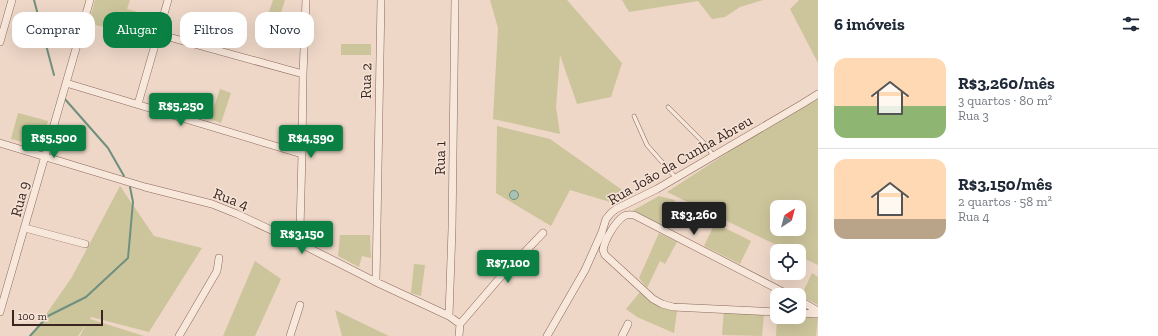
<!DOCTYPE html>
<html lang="pt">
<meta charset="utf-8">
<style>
:root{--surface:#fff;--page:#f2f2f3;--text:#1f2937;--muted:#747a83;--line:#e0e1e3;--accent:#0b8043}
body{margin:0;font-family:"Zilla Slab",serif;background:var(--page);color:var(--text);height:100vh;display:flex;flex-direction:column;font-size:15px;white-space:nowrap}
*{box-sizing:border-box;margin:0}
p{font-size:13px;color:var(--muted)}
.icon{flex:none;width:22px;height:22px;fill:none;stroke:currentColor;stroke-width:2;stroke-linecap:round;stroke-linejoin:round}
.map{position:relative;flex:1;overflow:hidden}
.sheet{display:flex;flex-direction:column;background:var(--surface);width:340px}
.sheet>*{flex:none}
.banner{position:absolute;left:12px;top:12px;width:380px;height:36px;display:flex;gap:8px}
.needle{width:26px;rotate:36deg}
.fabs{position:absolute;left:770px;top:200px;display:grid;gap:8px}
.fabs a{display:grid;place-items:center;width:36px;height:36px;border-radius:8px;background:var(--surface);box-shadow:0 4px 16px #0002;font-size:20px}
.scale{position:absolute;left:12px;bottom:10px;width:91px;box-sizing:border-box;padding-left:4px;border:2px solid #3a2520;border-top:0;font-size:11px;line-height:14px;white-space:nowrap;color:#3a2520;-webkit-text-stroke:3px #f5e4d7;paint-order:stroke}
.price{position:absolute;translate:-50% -34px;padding:0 9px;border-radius:4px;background:var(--accent);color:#fff;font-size:13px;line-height:26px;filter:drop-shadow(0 1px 2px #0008)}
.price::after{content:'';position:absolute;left:50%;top:24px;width:12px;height:9px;margin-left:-6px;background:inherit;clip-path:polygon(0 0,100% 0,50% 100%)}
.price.selected{background:#222;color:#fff}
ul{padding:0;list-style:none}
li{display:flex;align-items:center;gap:12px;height:100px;padding:0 16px}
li+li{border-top:1px solid var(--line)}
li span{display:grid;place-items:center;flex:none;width:112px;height:80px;border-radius:12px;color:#555}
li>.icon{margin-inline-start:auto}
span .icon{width:48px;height:48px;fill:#fffc;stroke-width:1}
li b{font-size:17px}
h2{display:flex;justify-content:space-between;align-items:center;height:48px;padding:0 16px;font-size:17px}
.tag{padding:0 14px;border-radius:12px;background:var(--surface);box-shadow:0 4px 16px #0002;font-size:14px;line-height:36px}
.tag.selected{background:var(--accent);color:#fff}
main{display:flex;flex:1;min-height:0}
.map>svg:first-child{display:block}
.green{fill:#ccc49b;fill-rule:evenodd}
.water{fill:#a8c2b3;stroke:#6f907f}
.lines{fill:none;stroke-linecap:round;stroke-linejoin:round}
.stream{stroke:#6f907f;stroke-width:2}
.lane-casing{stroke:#8a685d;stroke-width:4.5}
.street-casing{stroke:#8a685d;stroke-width:8}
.lane{stroke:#f8e7db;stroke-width:3.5}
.street{stroke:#f8e7db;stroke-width:7}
.labels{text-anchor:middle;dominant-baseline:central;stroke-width:3;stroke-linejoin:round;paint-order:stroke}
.street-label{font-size:15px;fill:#3a2520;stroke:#f5e4d7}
</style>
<main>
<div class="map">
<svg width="818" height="336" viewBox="0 0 818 336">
<rect width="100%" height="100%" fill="#eed7c7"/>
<path class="green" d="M95,0H130L127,9L156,17L148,39L89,23Z
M273,0H285L276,28L265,24Z
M490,0H567L622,63L611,97L577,104L560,55L556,107L560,134L493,119L498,28Z
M622,0H763L740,7L725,17L712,19L698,1L629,12Z
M799,0H818V63L790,9Z
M341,44H371V55H341Z
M220,89L231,93L221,123L210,119Z
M818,94V265L799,256V251H789L667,192ZM777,207H799V229H777Z
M18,113L48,121L41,147L11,139Z
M497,126L550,139L625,192L610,202L570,190L551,226L496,193Z
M120,186L154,236L202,248L149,332L91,317L90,319L144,336H80L86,324L78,336H31L72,277Z
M659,196L675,200L662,226L632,211Z
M715,223L751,241L740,264L704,246Z
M659,233L677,242L665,264L660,261L647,288L639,278Z
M340,235H370L371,258L362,256L359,267L338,256Z
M255,261L281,279L255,336H223Z
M414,264L425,265L421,296L411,293Z
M812,273L818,277V305L801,296Z
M640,292L660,307L677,311L674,333L637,317L626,309Z
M335,310L389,336H342Z
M724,310L764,314L762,336L722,335Z
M799,316L818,318L816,336H776L777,317H799Z"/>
<path class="water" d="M509.5 195a4.5 4.5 0 1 1 9 0a4.5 4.5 0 1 1-9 0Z"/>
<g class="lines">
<path class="stream" d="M34,0L54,75
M64,98L108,148L124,176
M30,336L48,316L86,297L128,258L133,202L130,187"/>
<defs>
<path id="lane" d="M668,107L707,146L713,156
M634,116L647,145L676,178"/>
<path id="street" d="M158,34L303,74
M0,42L12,0
M66,83L302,154
M138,104L168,0
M0,143L145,187L212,204L237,214L301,244L376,282L449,316L460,324
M25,228L85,244
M301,244L300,229L302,154L303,74L306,0
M376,282L381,0
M799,300L818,311
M0,312L90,0
M777,312L673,307L662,304L653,299L605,255L603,250C605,239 615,222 624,216C627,214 631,215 634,215L789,295
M799,313L818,314
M449,316L452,229L455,0
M179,336L217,271L219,258
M290,336L300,305
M459,336L460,324L497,281L543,233
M547,336L585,270L602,232L606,219L611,213L616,209L657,189L802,104L818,94
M622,336L628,324"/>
</defs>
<use href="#lane" class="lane-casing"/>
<use href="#street" class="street-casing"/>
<use href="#lane" class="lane"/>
<use href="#street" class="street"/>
</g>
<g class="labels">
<g class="street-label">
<text transform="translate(366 81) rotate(-89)">Rua 2</text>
<text transform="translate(440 158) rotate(-89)">Rua 1</text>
<text transform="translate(680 160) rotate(-30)">Rua João da Cunha Abreu</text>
<text transform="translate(20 199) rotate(-75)">Rua 9</text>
<text transform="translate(231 199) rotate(21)">Rua 4</text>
</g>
</g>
</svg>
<div class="fabs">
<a><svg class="needle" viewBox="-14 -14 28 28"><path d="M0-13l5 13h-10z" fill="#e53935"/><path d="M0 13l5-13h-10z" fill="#747a83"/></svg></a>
<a><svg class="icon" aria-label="locate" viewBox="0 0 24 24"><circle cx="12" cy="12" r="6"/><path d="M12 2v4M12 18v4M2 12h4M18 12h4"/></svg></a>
<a><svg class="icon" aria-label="layers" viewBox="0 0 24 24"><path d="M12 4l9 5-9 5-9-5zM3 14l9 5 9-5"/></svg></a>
</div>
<div class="scale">100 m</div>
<b class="price" style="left:181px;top:127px">R$5,250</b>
<b class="price" style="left:54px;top:159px">R$5,500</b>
<b class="price" style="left:311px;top:159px">R$4,590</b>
<b class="price selected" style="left:694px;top:236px">R$3,260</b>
<b class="price" style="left:302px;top:255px">R$3,150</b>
<b class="price" style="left:508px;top:284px">R$7,100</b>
<div class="banner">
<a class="tag">Comprar</a>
<a class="tag selected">Alugar</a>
<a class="tag">Filtros</a>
<a class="tag">Novo</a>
</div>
</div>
<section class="sheet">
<h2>6 imóveis<svg class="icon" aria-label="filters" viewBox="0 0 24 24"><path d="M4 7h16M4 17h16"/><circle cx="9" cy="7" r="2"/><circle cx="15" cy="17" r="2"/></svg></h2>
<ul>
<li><span style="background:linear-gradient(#ffd9b3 60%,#8fb573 0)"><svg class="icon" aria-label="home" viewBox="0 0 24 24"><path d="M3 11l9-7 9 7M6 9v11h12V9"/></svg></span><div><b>R$3,260/mês</b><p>3 quartos · 80 m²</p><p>Rua 3</p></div></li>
<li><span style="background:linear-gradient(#ffd9b3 75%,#b9a48a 0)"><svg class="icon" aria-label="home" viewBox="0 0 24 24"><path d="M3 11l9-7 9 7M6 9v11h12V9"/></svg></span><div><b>R$3,150/mês</b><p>2 quartos · 58 m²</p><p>Rua 4</p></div></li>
</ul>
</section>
</main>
